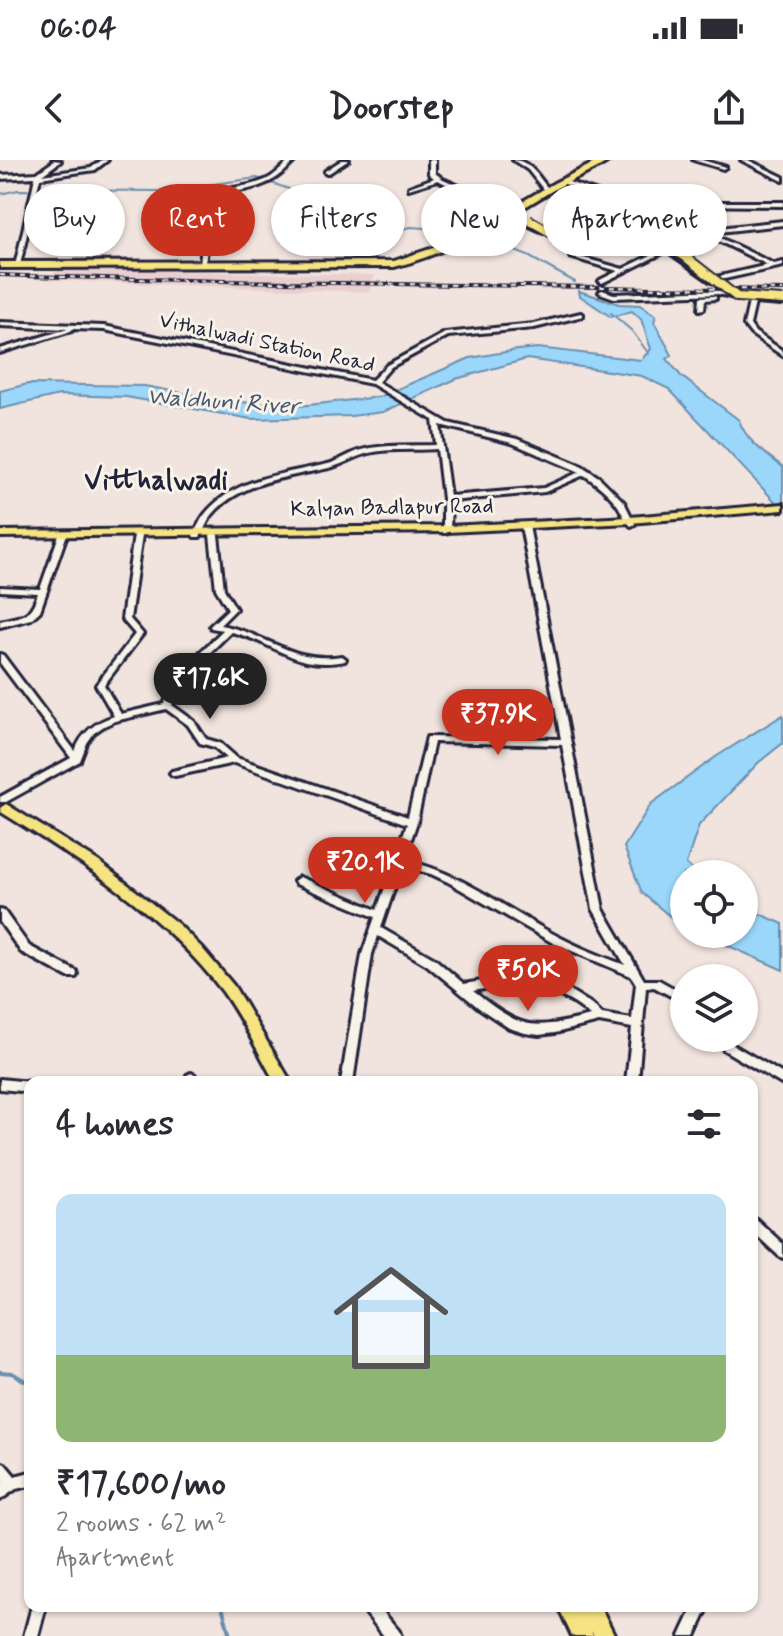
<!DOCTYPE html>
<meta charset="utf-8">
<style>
:root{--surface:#fff;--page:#f2f2f3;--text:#2b2b33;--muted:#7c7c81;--accent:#c8321e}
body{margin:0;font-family:Mynerve,sans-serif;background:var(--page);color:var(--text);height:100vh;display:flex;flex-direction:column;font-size:30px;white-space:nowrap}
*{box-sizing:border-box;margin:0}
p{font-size:26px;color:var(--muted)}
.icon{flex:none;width:44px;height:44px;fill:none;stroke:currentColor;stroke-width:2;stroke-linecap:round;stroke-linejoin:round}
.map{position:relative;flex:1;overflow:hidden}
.sheet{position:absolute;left:24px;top:916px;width:734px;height:536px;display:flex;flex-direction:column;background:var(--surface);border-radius:16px;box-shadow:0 2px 6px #0004}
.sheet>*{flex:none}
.banner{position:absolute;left:24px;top:24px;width:736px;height:72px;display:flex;gap:16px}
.controls{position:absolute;left:670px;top:700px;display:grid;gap:16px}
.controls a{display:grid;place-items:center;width:88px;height:88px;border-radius:50%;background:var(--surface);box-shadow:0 2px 6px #0004;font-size:40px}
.price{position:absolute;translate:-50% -68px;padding:0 18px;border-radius:28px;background:var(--accent);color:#fff;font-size:26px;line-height:52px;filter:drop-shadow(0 2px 4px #0008)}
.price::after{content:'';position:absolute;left:50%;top:48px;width:24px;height:18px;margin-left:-12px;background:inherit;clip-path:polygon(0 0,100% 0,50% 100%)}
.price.active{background:#222;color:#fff}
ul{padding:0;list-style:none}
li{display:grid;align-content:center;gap:16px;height:424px;padding:0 32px}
li span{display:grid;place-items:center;height:248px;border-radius:16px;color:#555}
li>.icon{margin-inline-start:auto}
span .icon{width:144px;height:144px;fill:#fffc;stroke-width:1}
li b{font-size:34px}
h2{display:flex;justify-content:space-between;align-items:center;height:96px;padding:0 32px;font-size:34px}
.tag{padding:0 28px;border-radius:36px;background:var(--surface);box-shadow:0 2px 6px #0004;font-size:28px;line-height:72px}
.tag.active{background:var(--accent);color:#fff}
.status{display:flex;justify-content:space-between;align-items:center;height:56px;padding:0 40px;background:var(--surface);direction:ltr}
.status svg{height:22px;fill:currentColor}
header{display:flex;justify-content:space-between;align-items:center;height:104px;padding:0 32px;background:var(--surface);font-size:36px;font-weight:800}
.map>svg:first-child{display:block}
.built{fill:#eacfd0}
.water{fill:#9ad7fb;stroke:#6a8fae;stroke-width:2}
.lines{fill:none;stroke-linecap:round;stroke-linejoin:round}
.stream-far1{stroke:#6a8fae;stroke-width:2}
.stream{stroke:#6a8fae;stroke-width:4}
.minor-casing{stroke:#22223b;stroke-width:6}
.major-casing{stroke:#22223b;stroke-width:6}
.minor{fill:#f7f3e8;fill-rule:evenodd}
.major{fill:#f6e381;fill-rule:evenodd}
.rail-casing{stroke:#22223b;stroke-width:4}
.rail{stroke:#f7f3e8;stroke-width:2;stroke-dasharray:5;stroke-linecap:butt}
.major-bridge-casing{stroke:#22223b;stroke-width:12;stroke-linecap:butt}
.major-bridge{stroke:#f6e381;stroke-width:8}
.labels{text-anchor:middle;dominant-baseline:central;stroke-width:6;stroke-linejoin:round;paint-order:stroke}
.far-street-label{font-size:22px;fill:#22223b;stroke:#f7f3e8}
.far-water-label{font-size:24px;font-style:italic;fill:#465875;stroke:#f7f3e8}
.far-district-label{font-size:28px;font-weight:bold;fill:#22223b;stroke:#f7f3e8}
</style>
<div class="status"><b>06:04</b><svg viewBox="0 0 49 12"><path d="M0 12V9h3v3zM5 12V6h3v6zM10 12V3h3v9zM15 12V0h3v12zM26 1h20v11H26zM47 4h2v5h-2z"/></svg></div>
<header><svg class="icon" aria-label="back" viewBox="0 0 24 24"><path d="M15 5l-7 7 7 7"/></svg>Doorstep<svg class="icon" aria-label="share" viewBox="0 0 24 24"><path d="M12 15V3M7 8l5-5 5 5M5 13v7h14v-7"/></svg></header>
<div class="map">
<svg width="783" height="1476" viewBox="0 0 783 1476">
<rect width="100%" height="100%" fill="#f1e3dd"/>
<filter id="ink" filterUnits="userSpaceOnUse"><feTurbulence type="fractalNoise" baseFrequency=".0125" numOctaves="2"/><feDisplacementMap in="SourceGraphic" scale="16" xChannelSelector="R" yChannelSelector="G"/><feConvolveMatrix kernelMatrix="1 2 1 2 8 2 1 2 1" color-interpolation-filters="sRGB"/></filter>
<g filter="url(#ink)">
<path class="built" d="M58,109L212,112L374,115L370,132L49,120Z"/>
<path class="water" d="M579,131L619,144L640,145L656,156L654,162L672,195L667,199L681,216L739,260C746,281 766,294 783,307V350L669,229L642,216L527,199L456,219L383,252L351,256L251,259L126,237L59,235L0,249V231L28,224L145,226L224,241L299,246L379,237L470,198L517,190L538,188L641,200L651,189L641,159L632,151L611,157L580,136Z
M783,555V583L758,603L699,665L686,704L697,714H684V765L678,763L642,733L624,687L651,644L717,596Z
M744,747L783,764V810L702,774H744Z"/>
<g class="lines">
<path class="stream-far1" d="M0,34L18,30L162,31L257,18L289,29L297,56L306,72L352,80L411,67L456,70
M485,79L528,96L575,122
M611,153L632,171L649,194"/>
<path class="stream" d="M0,1212L12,1213L30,1224
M222,1446L230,1476"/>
<defs>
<path id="minor" d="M52,0L61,1L42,15L91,8L102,0H108L95,10L40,18L20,105L15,106L35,17L0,19V15L37,13L54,1Z
M290,0H296C288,8 281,16 271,21C249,33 227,29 203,44L208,79L205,106L200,107L202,79L198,42C206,37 213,33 221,31C238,26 256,26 271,17C278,12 284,6 290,0Z
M342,0H349L329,13H325V11Z
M429,0H435V13L443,19L514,50L509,51L459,31L438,20L409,29V27L434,18L429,14Z
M513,0C529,0 538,16 547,27V29H543L528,10Z
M693,0H702L726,7L723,9Z
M741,0H748L783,17V21Z
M562,21H566L609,36L604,37L562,23Z
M680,42H783V46L683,45L664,58L657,75L783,61V65L710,73L774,104L783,102V106L711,122L667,91L602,123L599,121L600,120L618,111L570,97L573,95L623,109L667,87L712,118L768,105L702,73L654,79L645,81V79L651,76L660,56Z
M580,50L595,65V67L580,70V68L589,65L577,52Z
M518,53H522L524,58C541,68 557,73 577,73L580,75C559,81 537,71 519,60Z
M602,130L614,134L719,130L744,138L783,142V144L781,145L755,143L750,165L755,172L783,191V196L751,174L744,165L749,142L719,134L614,138L600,133L599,132Z
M714,136L716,137V139L705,140L704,149L699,150L700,137Z
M581,153L583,154V156L534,168L448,176L391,207L378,222L448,263L517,279L582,306L600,318L624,342L635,364L631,366C624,360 622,351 616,343C607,332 596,323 584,315L545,332L451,341L450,371L446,373H443V339L437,289C414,291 391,288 369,293C355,296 343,305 329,308C289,317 240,321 212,355C207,362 204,370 200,377H194L193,375C197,368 200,360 205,354C235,317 285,314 328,304C340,301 350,293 362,290C386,284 412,286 436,285L433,260L372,224L104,170L72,169V171L0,193V189L68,169L0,166V162L104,166L372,220L387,205L445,173L534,164ZM440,265L512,283L580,312L544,328L450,336Z
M522,364H528L529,366L603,749L644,820H659L684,834V843L654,827L646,828L638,922H626L632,868L599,862L555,873L539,875L525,873L509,868L479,848L427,805L378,776L372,794L353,922H341L362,794L375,757L296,724L294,721L299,717L302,718L377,750L407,664L234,603L175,616L172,615L170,613L172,611L227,598L214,587L200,583L188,565L166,549L115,561L104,566L94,573L87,583L80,601L6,642H0V637L71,598L0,503V494L3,495L75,591C82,572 95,562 114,556L96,525L135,474L122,459L134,375L138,373L142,375L130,459L143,474L104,525L121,554L164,544L178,514L223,470L211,468L210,466L228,449L216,429L210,375L214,373L218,375L224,429L236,449L220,465C267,473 292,504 342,496L346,499L345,501C295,511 275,482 231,472L185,517L172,545L194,561L206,579L220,583L237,598L408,657L427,577L561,579L521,366ZM434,582L562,585L593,749L625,805C595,794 566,782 539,766C495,741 455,711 404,700L417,662ZM402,706L431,714L448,722L553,783L631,816L636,824L632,859L602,854L593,845L566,828L541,820L517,815L464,824L435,799L381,768ZM517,823C544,829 570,836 590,856C530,871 521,869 473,831Z
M60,372H63L67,374L40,451L31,459L0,467V461C24,455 30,458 38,433L0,431V427L40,429Z
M0,750L4,751L29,786L76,811L77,814L76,817H68L21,792L0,762Z
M715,878H727L732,884L783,914V925L724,890Z
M191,913L195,915L197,922H185L187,915Z
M0,919L30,922V932L0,929Z
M752,1058L756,1059L783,1084V1098L779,1096L752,1071Z
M0,1302L5,1304L15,1316L30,1312V1326L16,1329L0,1340V1324L3,1322L0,1319Z
M32,1446H46L38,1476H24Z
M362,1446H378L399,1471L401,1476H384L364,1451Z
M694,1446H709L695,1476H680Z"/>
<path id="major" d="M600,0H610C593,12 573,19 555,29C501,61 456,91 394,107L0,108V102L394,101L454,81L554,23Z
M783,344V350L630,363L447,372L0,377V371L447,366L630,357Z
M6,644L98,701L178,764L202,788L234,826L291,922H275C258,892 243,860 223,832C165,755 82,702 1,652L0,648Z
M558,1446H600L615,1476H594L591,1471L593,1476H572Z"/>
</defs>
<use href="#minor" class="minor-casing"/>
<use href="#major" class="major-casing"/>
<use href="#minor" class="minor"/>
<use href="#major" class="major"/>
<defs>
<path id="rail" d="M0,115C261,124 522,125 783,130"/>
</defs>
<use href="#rail" class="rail-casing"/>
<use href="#rail" class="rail"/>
<defs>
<path id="major-bridge" d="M529,60L550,72L619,71L639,75L683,95L737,137L783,140"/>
</defs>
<use href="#major-bridge" class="major-bridge-casing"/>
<use href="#major-bridge" class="major-bridge"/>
</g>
</g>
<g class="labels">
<g class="far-street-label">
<text transform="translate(267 183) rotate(12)">Vithalwadi Station Road</text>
<text transform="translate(392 348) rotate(-1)">Kalyan Badlapur Road</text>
</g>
<g class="far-water-label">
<text transform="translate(223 242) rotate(4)">Waldhuni River</text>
</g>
<g class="far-district-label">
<text x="156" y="321">Vitthalwadi</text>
</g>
</g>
</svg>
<div class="controls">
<a><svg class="icon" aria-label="locate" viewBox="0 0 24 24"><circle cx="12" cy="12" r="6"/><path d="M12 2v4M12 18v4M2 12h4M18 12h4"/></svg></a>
<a><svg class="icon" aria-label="layers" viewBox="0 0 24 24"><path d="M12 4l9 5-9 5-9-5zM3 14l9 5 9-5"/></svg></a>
</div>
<b class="price active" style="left:210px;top:561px">₹17.6K</b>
<b class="price" style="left:498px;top:597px">₹37.9K</b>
<b class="price" style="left:365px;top:745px">₹20.1K</b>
<b class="price" style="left:528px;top:853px">₹50K</b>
<div class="banner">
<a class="tag">Buy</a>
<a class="tag active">Rent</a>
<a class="tag">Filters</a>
<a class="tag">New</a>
<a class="tag">Apartment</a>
</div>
<section class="sheet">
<h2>4 homes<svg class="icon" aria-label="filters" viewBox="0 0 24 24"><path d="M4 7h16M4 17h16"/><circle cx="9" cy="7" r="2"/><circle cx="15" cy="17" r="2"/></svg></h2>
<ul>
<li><span style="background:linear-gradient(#bfe0f5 65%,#8fb573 0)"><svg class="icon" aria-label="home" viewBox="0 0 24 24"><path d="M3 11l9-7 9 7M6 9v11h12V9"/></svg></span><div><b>₹17,600/mo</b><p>2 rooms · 62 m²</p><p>Apartment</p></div></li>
</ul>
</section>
</div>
